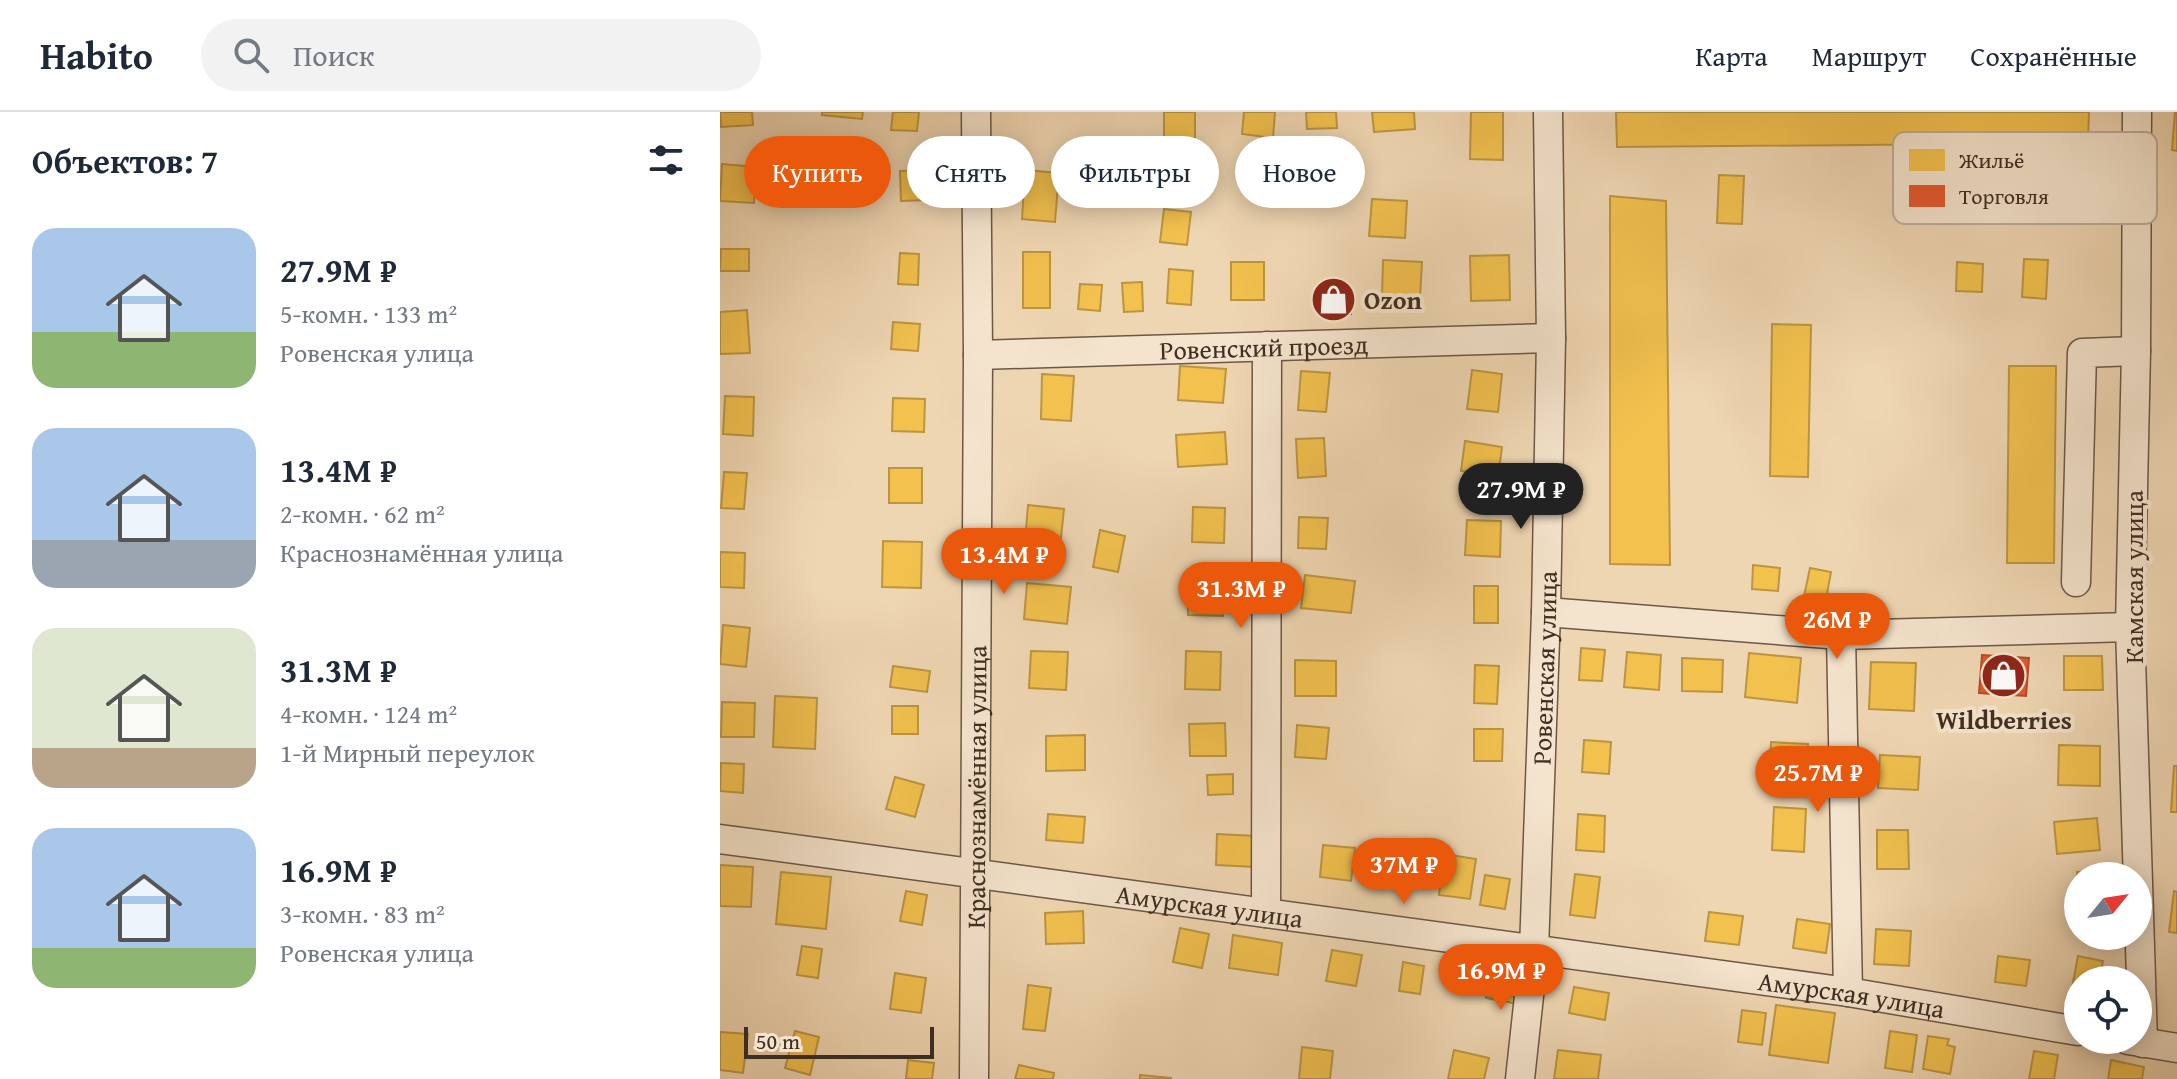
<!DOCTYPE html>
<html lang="ru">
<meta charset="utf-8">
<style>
:root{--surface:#fff;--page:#f2f2f3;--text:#1f2937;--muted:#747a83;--line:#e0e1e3;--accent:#ea580c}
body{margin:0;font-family:"Gentium Book Plus",serif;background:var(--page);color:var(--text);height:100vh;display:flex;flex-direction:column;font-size:30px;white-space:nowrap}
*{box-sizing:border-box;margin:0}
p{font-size:26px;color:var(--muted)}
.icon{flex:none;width:44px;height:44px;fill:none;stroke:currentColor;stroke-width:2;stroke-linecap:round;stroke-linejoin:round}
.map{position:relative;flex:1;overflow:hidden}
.panel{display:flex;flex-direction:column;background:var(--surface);width:720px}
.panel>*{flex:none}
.banner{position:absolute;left:24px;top:24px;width:760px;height:72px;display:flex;gap:16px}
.needle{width:52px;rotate:60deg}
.controls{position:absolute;left:1344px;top:750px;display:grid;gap:16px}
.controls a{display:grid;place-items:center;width:88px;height:88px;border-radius:50%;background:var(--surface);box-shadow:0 4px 20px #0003;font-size:40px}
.scale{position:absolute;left:24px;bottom:20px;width:190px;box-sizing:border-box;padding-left:8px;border:4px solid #3f2e22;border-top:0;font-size:22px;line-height:28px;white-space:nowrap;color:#3f2e22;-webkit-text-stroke:6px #f5e4cd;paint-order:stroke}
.price{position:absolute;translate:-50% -68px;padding:0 18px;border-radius:28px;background:var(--accent);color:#fff;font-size:26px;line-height:52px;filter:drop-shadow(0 2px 4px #0008)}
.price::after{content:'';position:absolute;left:50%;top:48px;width:24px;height:18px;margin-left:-12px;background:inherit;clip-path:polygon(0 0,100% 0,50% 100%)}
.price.selected{background:#222;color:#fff}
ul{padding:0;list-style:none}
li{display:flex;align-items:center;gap:24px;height:200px;padding:0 32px}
li span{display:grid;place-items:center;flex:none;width:224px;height:160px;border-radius:24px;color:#555}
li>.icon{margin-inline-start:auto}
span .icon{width:96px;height:96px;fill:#fffc;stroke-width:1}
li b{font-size:34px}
h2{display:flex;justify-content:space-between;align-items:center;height:96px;padding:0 32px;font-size:34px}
.tag{padding:0 28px;border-radius:36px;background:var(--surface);box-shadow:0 4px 20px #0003;font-size:28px;line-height:72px}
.tag.selected{background:var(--accent);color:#fff}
header{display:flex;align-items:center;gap:48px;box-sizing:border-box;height:112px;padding:0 40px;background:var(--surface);border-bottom:2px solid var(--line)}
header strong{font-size:38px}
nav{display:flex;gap:44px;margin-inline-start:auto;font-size:28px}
.search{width:560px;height:72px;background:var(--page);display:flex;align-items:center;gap:20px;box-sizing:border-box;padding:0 28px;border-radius:44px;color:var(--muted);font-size:30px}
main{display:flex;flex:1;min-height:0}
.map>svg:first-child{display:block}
.homes{fill:#f2c14e;stroke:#bc9541;stroke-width:2}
.shops{fill:#e4572e;stroke:#b24b2a;stroke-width:2}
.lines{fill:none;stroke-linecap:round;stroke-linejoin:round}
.minor-casing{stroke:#6b5846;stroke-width:31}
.minor{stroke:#f5e4cd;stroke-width:28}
.labels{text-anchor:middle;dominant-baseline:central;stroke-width:8;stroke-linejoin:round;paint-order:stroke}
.poi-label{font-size:26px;font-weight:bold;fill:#3f2e22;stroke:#f5e4cd;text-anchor:start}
.street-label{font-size:26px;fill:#3f2e22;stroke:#f5e4cd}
.key{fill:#f5e4cd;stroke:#bead9a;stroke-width:2}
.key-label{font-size:22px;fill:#3f2e22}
</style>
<header>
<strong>Habito</strong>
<div class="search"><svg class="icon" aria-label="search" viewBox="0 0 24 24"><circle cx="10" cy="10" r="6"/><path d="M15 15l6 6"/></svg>Поиск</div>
<nav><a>Карта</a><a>Маршрут</a><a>Сохранённые</a></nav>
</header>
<main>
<section class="panel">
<h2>Объектов: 7<svg class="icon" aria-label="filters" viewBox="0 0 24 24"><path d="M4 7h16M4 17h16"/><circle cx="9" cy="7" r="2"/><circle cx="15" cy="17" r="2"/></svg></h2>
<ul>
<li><span style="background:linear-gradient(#a9c7e8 65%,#8fb573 0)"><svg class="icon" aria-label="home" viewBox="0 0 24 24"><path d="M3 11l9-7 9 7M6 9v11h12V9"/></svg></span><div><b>27.9M ₽</b><p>5-комн. · 133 m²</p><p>Ровенская улица</p></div></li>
<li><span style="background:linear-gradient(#a9c7e8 70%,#9aa5b1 0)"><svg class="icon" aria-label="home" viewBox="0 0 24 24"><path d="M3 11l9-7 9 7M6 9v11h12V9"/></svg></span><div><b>13.4M ₽</b><p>2-комн. · 62 m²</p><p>Краснознамённая улица</p></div></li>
<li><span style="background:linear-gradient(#dfe7d0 75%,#b9a48a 0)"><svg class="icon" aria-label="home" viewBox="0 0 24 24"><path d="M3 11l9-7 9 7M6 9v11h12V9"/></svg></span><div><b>31.3M ₽</b><p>4-комн. · 124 m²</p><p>1-й Мирный переулок</p></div></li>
<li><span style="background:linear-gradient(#a9c7e8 75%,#8fb573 0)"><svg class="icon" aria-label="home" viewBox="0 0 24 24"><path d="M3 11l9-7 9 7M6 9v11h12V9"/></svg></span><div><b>16.9M ₽</b><p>3-комн. · 83 m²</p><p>Ровенская улица</p></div></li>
</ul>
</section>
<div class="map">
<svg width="1457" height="967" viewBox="0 0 1457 967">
<rect width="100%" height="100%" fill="#efd6b2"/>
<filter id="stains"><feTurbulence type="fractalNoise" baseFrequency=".0025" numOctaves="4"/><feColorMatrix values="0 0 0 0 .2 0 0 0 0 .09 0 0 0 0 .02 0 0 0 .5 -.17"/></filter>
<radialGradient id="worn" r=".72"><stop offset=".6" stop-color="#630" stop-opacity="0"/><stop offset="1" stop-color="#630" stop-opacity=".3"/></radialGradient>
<path class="homes" d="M0,0H32L33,13L1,15Z
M102,0H143L142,7L102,3Z
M173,0H199L197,19L171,18Z
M444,0H475V30H444Z
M524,0H555L553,26L522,22Z
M586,0H616L617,16L587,17Z
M652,0H694L695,17L654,20Z
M751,0H783V48L750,47Z
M896,0H1369L1368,31L897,35Z
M1455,0H1457V39L1452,38Z
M2,52L36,55L34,91L0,89Z
M207,58L208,88L181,89L180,59Z
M305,58L339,61L335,110L302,107Z
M999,63L1024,64L1022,112L997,111Z
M890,84L946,89L950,453L890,452Z
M652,87L687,89L685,126L649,124Z
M444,97L471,100L467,133L440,130Z
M1,137H29V159H0Z
M303,140H330V196H303Z
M180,141L199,142L198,173L178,172Z
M789,143L790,188L751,189L750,144Z
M1304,147L1328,148L1326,187L1302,185Z
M663,148L702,150L700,186L662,185Z
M511,150H544V188H511Z
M1237,150L1263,152L1262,180L1236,179Z
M449,157L473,159L471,193L447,191Z
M422,170L423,199L404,200L402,171Z
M360,172L382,173L380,199L358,197Z
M27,198L30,241L0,242V200Z
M173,210L200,212L198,239L171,237Z
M1052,212L1091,213L1088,365L1050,364Z
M460,254L506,257L503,291L458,288Z
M1289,254H1336L1334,451H1287Z
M752,258L782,262L778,300L747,297Z
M581,259L610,261L606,300L578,298Z
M322,262L354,264L351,309L321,307Z
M5,284L34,285L33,324L3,322Z
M173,286L205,287L204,320L172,319Z
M505,320L507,352L458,355L456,323Z
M604,326L606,364L578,366L576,327Z
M745,329L782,335L778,365L741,359Z
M169,356H202V391H169Z
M4,360L27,361L24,397L1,396Z
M308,393L344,397L340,435L305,431Z
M473,395L505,396L504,431L472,430Z
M579,405L608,406L606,437L578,436Z
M747,408L781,409L780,445L745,443Z
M380,418L405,424L398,460L373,455Z
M163,429L202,430L201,476L162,475Z
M0,440L25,441L24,476L0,475Z
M1033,453L1060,456L1058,479L1032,477Z
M1090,456L1111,460L1105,493L1083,489Z
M585,463L635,469L631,501L581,496Z
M468,469H503V504L468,503Z
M307,471L351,475L347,512L304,507Z
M754,474H778V511H754Z
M3,513L30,516L26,555L0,552Z
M861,536L885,538L882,569L859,568Z
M311,539L348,540L346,578L309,576Z
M466,539L501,540L500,578L465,577Z
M907,540L941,543L939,578L904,575Z
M1029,541L1081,546L1077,591L1025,585Z
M1344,544H1382L1383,578H1344Z
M962,546L1003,548L1002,580L962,579Z
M575,548L616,549V584H575Z
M1151,550L1196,551L1194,599L1149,597Z
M755,553L779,554L777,592L754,591Z
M173,554L210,559L207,580L170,575Z
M55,584L97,586L95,637L53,635Z
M2,590L35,591L34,625H1Z
M172,594H198V622H172Z
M505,611L506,644H470L469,612Z
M577,613L609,616L606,647L575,645Z
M754,617H783L782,649H754Z
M365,623V658L326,659V624Z
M864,628L891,630L889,662L862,660Z
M1051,630L1088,632L1086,668L1049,667Z
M1339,633L1380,634V674L1338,673Z
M1160,643L1200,645L1198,678L1158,676Z
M1,651L24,652L23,681L0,679Z
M1454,654H1457V700H1451Z
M513,662V682L488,683L487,663Z
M175,665L204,673L195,705L166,697Z
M1054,695L1086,697L1084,740L1052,738Z
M328,702L365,705L363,731L326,728Z
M858,702L885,704L884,740L856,738Z
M1377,706L1380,738L1337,742L1334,710Z
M1157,718H1188L1189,757H1157Z
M497,722L536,724L535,755L496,753Z
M603,733L635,736L631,769L600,765Z
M724,742L756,747L750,787L719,783Z
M0,753L33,755L31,795L0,794Z
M1392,759V764H1358V774L1357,760Z
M61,760L111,765L106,817L56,812Z
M855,762L880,765L875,806L850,803Z
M765,763L790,767L785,797L760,793Z
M186,779L207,783L202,813L180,809Z
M1454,779L1457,780V821L1449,820Z
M363,799L364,831L326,832L325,801Z
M989,800L1023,804L1019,833L985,829Z
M1077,807L1110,812L1106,841L1073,836Z
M460,816L489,822L482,856L453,850Z
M1156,817L1191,819L1189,854L1154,852Z
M513,823L562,831L558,863L509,856Z
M82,834L102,837L98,866L77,863Z
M612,838L642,843L636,874L606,869Z
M1278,844L1310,848L1306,874L1275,870Z
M1358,844L1383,849L1379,868H1358V877L1352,876Z
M683,850L704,854L700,882L679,879Z
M770,859L809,865L804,893L766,886Z
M175,861L206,866L201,901L170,897Z
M308,873L331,876L325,919L303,917Z
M854,875L889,881L885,908L849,901Z
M1056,893L1115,901L1108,951L1049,943Z
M1022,898L1046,901L1042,933L1018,930Z
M75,919L99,925L90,963L65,956Z
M1170,919L1197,923L1192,960L1165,956Z
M0,920L28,922L23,961L0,958Z
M1208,924L1229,927L1227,933L1235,935L1230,962L1203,957Z
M582,935L613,939L610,967H579Z
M734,938L769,946L764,967H728Z
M838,938L881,943L878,967H834Z
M1314,939L1338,943L1334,967H1309Z
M188,948L214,951L212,967H186Z
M1391,948L1424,955L1422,967H1388Z
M299,953L334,961L333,967H295Z
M420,963L451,966V967H420Z"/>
<path class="shops" d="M629,172L631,202L603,204L601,174Z
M1262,543L1309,546L1306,584L1259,581Z"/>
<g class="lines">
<defs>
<g id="minor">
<path d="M1417,0L1416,239L1410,515L1423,931"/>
<path id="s1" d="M258,243L831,226"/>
<path d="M1356,470L1362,241L1416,239"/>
<path d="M826,500L1121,523L1410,515"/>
<path d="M1121,523L1128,880"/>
<path id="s2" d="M0,727L1128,880L1358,919"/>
<path d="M546,801L547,234"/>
<path d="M1408,928L1457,936"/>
<path id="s3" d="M254,967L258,243L256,0"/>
<path id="s4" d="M800,967L814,838L826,500L831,226L828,0"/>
</g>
</defs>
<use href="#minor" class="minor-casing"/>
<use href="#minor" class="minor"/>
</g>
<defs>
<symbol id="shop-disc" viewBox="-11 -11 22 22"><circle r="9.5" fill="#8f2418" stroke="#f5e4cd"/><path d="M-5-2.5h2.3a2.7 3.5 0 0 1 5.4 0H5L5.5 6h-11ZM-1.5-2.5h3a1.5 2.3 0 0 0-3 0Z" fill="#fff"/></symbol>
</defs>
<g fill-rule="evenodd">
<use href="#shop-disc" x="588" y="162" width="51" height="51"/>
<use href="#shop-disc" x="1258" y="538" width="51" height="51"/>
</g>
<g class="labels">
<g class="poi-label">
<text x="644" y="187">Ozon</text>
<text x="1284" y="607" text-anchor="middle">Wildberries</text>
</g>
<g class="street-label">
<text stroke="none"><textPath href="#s1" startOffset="286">Ровенский проезд</textPath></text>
<text transform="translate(1413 465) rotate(-90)">Камская улица</text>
<text stroke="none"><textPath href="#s4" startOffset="412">Ровенская улица</textPath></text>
<text stroke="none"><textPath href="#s3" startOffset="292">Краснознамённая улица</textPath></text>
<text stroke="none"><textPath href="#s2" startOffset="494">Амурская улица</textPath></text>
<text stroke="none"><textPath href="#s2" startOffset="1142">Амурская улица</textPath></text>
</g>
</g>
<rect x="1173" y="20" width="264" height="92" rx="12" class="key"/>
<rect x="1189" y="37" width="36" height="22" fill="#f2c14e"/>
<rect x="1189" y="73" width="36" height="22" fill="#e4572e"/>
<g class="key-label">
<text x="1239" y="56">Жильё</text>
<text x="1239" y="92">Торговля</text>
</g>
<rect width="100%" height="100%" filter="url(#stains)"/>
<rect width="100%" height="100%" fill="url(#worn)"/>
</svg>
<div class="controls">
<a><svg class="needle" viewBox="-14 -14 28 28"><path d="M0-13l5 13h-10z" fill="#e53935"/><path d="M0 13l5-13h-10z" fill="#747a83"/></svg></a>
<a><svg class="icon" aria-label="locate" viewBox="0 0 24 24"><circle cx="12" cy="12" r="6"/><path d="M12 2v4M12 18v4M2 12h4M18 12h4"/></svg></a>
</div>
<div class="scale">50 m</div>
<b class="price selected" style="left:801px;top:419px">27.9M ₽</b>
<b class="price" style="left:284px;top:484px">13.4M ₽</b>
<b class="price" style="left:521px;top:518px">31.3M ₽</b>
<b class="price" style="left:1117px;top:549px">26M ₽</b>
<b class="price" style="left:1098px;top:702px">25.7M ₽</b>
<b class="price" style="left:684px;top:794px">37M ₽</b>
<b class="price" style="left:781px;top:900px">16.9M ₽</b>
<div class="banner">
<a class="tag selected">Купить</a>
<a class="tag">Снять</a>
<a class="tag">Фильтры</a>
<a class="tag">Новое</a>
</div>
</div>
</main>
